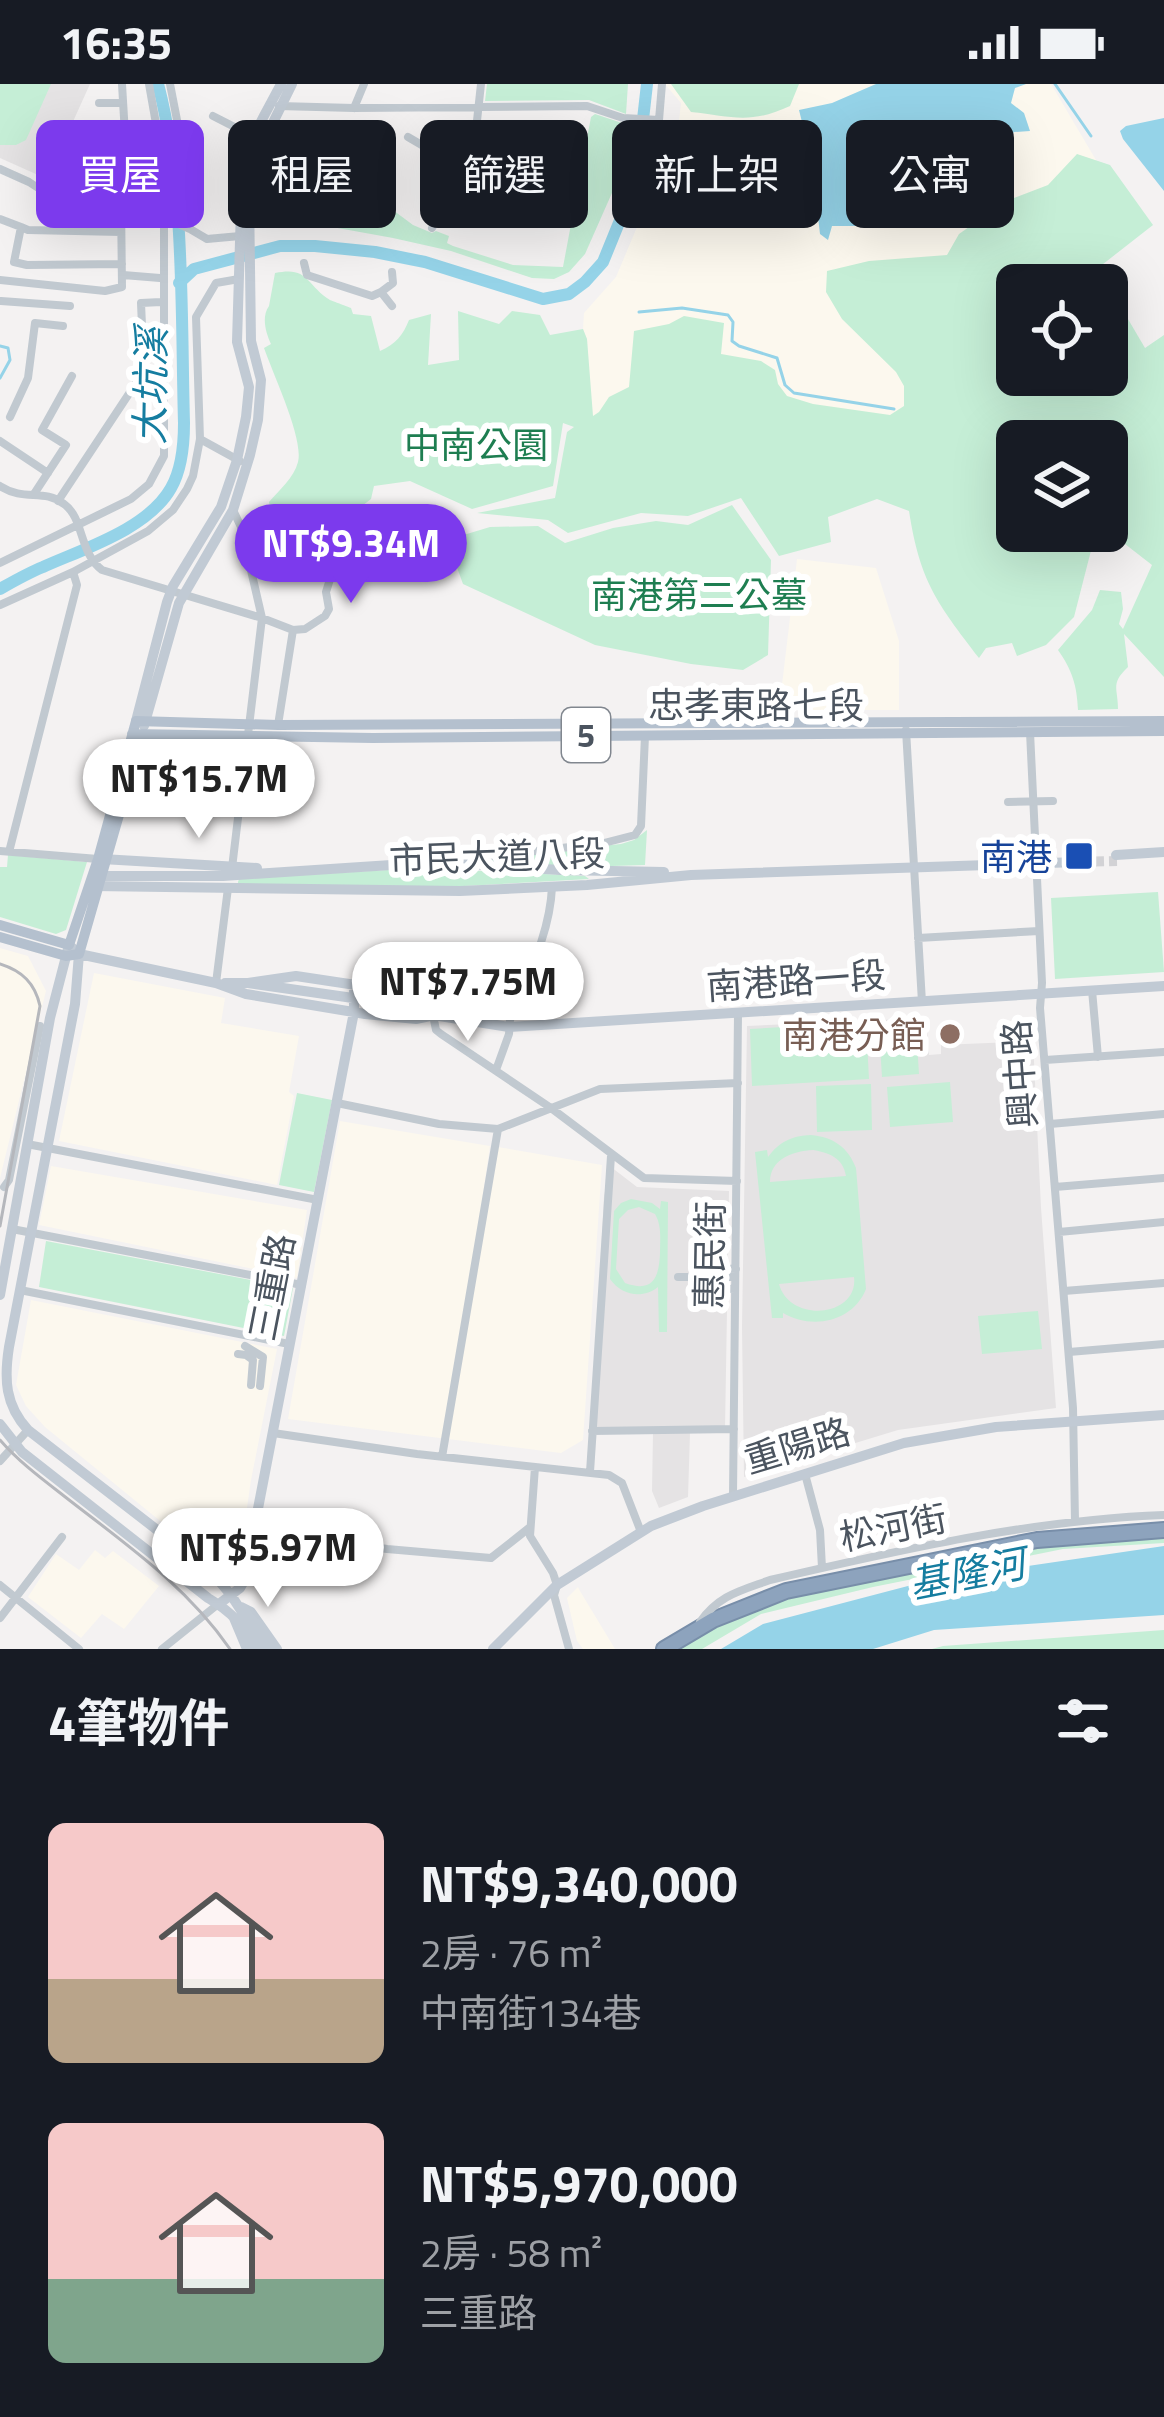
<!DOCTYPE html>
<html lang="zh-TW">
<meta charset="utf-8">
<style>
:root{--surface:#171b24;--page:#242831;--text:#f1f3f6;--muted:#9ea1a6;--accent:#7c3aed}
body{margin:0;font-family:"Titillium Web","Noto Sans TC",sans-serif;background:var(--page);color:var(--text);height:100vh;display:flex;flex-direction:column;font-size:45px;white-space:nowrap}
*{box-sizing:border-box;margin:0}
p{font-size:39px;color:var(--muted)}
.icon{flex:none;width:66px;height:66px;fill:none;stroke:currentColor;stroke-width:2;stroke-linecap:round;stroke-linejoin:round}
.map{position:relative;height:1565px;overflow:hidden}
.sheet{display:flex;flex-direction:column;background:var(--surface);flex:1}
.sheet>*{flex:none}
.hud{position:absolute;left:36px;top:36px;width:1092px;height:108px;display:flex;gap:24px}
.tools{position:absolute;left:996px;top:180px;display:grid;gap:24px}
.tools a{display:grid;place-items:center;width:132px;height:132px;border-radius:18px;background:var(--surface);box-shadow:0 12px 48px #0002;font-size:60px}
.price{position:absolute;translate:-50% -102px;padding:0 27px;border-radius:42px;background:#fff;color:#222;font-size:39px;line-height:78px;filter:drop-shadow(0 3px 6px #0008)}
.price::after{content:'';position:absolute;left:50%;top:72px;width:36px;height:27px;margin-left:-18px;background:inherit;clip-path:polygon(0 0,100% 0,50% 100%)}
.price.selected{background:var(--accent);color:#fff}
ul{padding:0;list-style:none}
li{display:flex;align-items:center;gap:36px;height:300px;padding:0 48px}
li span{display:grid;place-items:center;flex:none;width:336px;height:240px;border-radius:18px;color:#555}
li>.icon{margin-inline-start:auto}
span .icon{width:144px;height:144px;fill:#fffc;stroke-width:1}
li b{font-size:51px}
h2{display:flex;justify-content:space-between;align-items:center;height:144px;padding:0 48px;font-size:51px}
.tag{padding:0 42px;border-radius:18px;background:var(--surface);box-shadow:0 12px 48px #0002;font-size:42px;line-height:108px}
.tag.selected{background:var(--accent);color:#fff}
.status{display:flex;justify-content:space-between;align-items:center;height:84px;padding:0 60px;background:var(--surface);direction:ltr}
.status svg{height:33px;fill:currentColor}
.map>svg:first-child{display:block}
.commercial{fill:#fcf8ee}
.education{fill:#e5e3e4}
.green{fill:#c5eed6;fill-rule:evenodd}
.water{fill:#95d3e8}
.lines{fill:none;stroke-linecap:round;stroke-linejoin:round}
.stream{stroke:#95d3e8;stroke-width:3}
.river{stroke:#95d3e8;stroke-width:12}
.secondary-tunnel{stroke:#d2d2d5;stroke-width:10;stroke-dasharray:10 5;stroke-linecap:butt}
.highway-casing{stroke:#788ea9;stroke-width:18}
.street{stroke:#c1c9d0;stroke-width:8}
.secondary{stroke:#c1cad4;stroke-width:10}
.primary{stroke:#b4c0ce;stroke-width:10}
.highway{stroke:#8da3bd;stroke-width:14}
.rail{stroke:#b5b7bc;stroke-width:3}
.street-bridge{stroke:#c1c9d0;stroke-width:8}
.transit-dot{fill:#1a4fb4;stroke:#fff;stroke-width:4.5}
.education-dot{fill:#8d6e63;stroke:#fff;stroke-width:4.5}
.labels{text-anchor:middle;dominant-baseline:central;stroke-width:12;stroke-linejoin:round;paint-order:stroke}
.shield{fill:#fff;stroke:#81878f;stroke-width:3}
.shield-label{font-size:33px;font-weight:bold;fill:#4b545f}
.park-label{font-size:36px;fill:#1e7e51;stroke:#fff}
.street-label{font-size:36px;fill:#4b545f;stroke:#fff}
.transit-label{font-size:36px;fill:#164399;stroke:#fff;text-anchor:end}
.education-label{font-size:36px;fill:#785e54;stroke:#fff;text-anchor:end}
.water-label{font-size:39px;font-style:italic;fill:#157da0;stroke:#fff}
</style>
<div class="status"><b>16:35</b><svg viewBox="0 0 49 12"><path d="M0 12V9h3v3zM5 12V6h3v6zM10 12V3h3v9zM15 12V0h3v12zM26 1h20v11H26zM47 4h2v5h-2z"/></svg></div>
<div class="map">
<svg width="1164" height="1565" viewBox="0 0 1164 1565">
<rect width="100%" height="100%" fill="#f4f2f2"/>
<path class="commercial" d="M665,0H1051L1096,76L1066,201H1017V357L593,350L587,255L583,245L584,229L616,193L656,98L715,104L718,72L714,55L689,63L660,61L677,55L681,19Z
M797,475L876,484L899,557V626H779Z
M0,864L28,872L46,907L0,1094Z
M94,889L225,914L221,939L299,952L289,1008L294,1012L277,1101L59,1057Z
M340,1037L490,1062L482,1116L492,1062L602,1081L583,1356L561,1369L288,1335Z
M51,1082L307,1126L297,1194L39,1141Z
M31,1216L277,1265L251,1396L242,1458L232,1466L215,1470L197,1467L45,1343L26,1322L16,1301Z
M95,1466L105,1474L113,1467L159,1502L124,1545L102,1530L81,1554L28,1513L56,1470L79,1486Z
M578,1503L580,1507L615,1565H583L577,1557L567,1514Z"/>
<path class="education" d="M0,0H90L47,95L0,74Z
M926,934L929,971L941,970V961L1033,957L1041,1124L1056,1324L898,1346L744,1393L742,1243L747,942Z
M611,1083L637,1103L729,1107L725,1346L592,1347L604,1112Z
M653,1349H690L688,1413L659,1424L652,1407Z"/>
<path class="green" d="M0,0H51L26,56L16,61H0Z
M487,0H628L626,30L589,16L485,17Z
M671,0H799L790,22C749,41 731,32 691,28Z
M595,30L625,40L619,93L585,170L569,188L554,195L532,194L451,167L393,154L332,143L268,141C249,124 258,84 272,65L362,103L413,141L432,149L436,147L449,152L447,159L453,162L513,181L563,183L591,33Z
M1077,70L1110,81L1153,141L1098,184L1145,264L1164,251V593L1124,550L1128,583C1110,600 1118,604 1118,625L1078,626C1077,601 1072,586 1058,566L1092,526L1100,506L1121,508L1123,525L1119,540L1123,545L1152,481L1107,446V357H1017V447H1096L1074,533L1046,561L1017,572L1012,559L986,564L979,574C937,519 920,498 909,427L877,415L828,433L831,458L779,472L741,414L688,432L641,429L568,449L548,436L477,429L555,414L567,348L574,343L563,339L553,402L472,425L410,397L374,402L371,415L362,422L341,454L303,455L299,447L304,433L299,428H271L269,418C279,406 294,394 298,378C304,355 273,290 264,264L271,260C266,249 261,233 269,222L275,189C309,182 305,200 330,216C332,217 349,223 351,224L353,230L371,232L380,267C396,260 403,251 409,236L431,230L428,281L459,276L458,227L499,240L512,227L540,231L550,251L583,245L587,255L593,332L599,328L609,313L629,303L634,247L669,240L684,232L724,239L721,270L761,277L775,286L778,300L787,312L813,320L890,331L904,322V302L896,288L842,235L826,208L827,187L869,177L947,171L959,150L1006,117L1048,101ZM1017,201H1107V291H1017Z
M732,421L771,476L768,571L743,586L691,580L595,561L463,500L447,456L490,443L538,442L565,459L613,444L656,437L688,441Z
M647,746L645,781L580,783L489,778L490,774L621,760L634,756Z
M8,771L87,778L66,846L56,850L0,833V783H7Z
M420,784L585,792L589,795L446,803L238,800V798L239,795Z
M1158,808L1164,888L1055,895L1051,814Z
M866,938L869,995L752,1002L750,945Z
M916,943L919,990L882,993L879,945Z
M950,998L953,1038L890,1043L887,1003Z
M871,1000L872,1046L817,1048L816,1002Z
M297,1009L332,1016L314,1108L279,1101Z
M811,1051C833,1053 848,1063 856,1084L866,1205C853,1238 812,1246 783,1229V1234H772L755,1068L767,1066L768,1073C780,1057 792,1052 811,1051ZM813,1066C830,1069 843,1074 846,1092L770,1098C770,1075 793,1067 813,1066ZM854,1193C859,1233 790,1240 779,1200Z
M631,1115L652,1119L660,1125L661,1117L668,1118L667,1248H659L658,1203C643,1215 622,1212 610,1195L614,1127L621,1119ZM639,1123L655,1130C662,1142 660,1155 660,1169C659,1194 653,1209 625,1199L616,1185L619,1135L628,1126Z
M46,1157L293,1204L284,1252L39,1203Z
M1038,1227L1042,1265L982,1270L978,1232Z
M1164,1446V1459L1063,1465L873,1503L761,1530L702,1565H669L769,1516L956,1474Z
M1164,1546V1565H932L943,1562Z"/>
<path class="water" d="M876,0H1026L1015,4L1011,19L1024,29L1030,47L1014,48L1004,63L955,80L935,100L943,103L926,116L918,137L908,136L869,142H832L828,156L820,150L811,74L799,26L832,19Z
M1164,34V107L1123,55L1120,47L1126,42Z
M1164,1462V1531L934,1546L873,1565H721L763,1540L927,1497Z"/>
<g class="lines">
<path class="stream" d="M1055,0L1091,52
M781,40L803,38
M640,65H650
M639,228L682,224L728,231L733,238L732,257L739,262L777,274L785,301L794,309L894,325
M0,262L8,264L10,276L0,294"/>
<path class="river" d="M179,199L194,185L280,162H315L375,168L425,178L543,215L569,210L585,198L603,178L636,97L647,0
M0,505C14,497 28,489 43,483C83,465 148,445 171,404C182,385 184,361 184,339C181,233 185,102 158,0"/>
<path class="secondary-tunnel" d="M1079,778L1117,777"/>
<defs>
<path id="highway" d="M664,1565L713,1536L786,1507L1037,1456L1164,1446"/>
</defs>
<use href="#highway" class="highway-casing"/>
<path class="street" d="M122,0L129,118
M170,0L184,72L190,145L207,155L240,152
M99,19H123
M279,22L354,24L587,22L623,34L659,36L662,0
M354,24L364,0
M213,32L254,53
M408,53L437,70
M79,54L125,53
M655,70V62
M66,84L127,85
M0,85L29,98L52,113L69,117L129,118L190,145
M0,135L21,143L14,178L27,181L122,180
M21,143L28,146L121,148
M432,144L468,86L475,55L481,0
M304,179L307,191L372,212L381,208
M392,188L393,199L381,208L392,222
M123,191L160,194
M0,196L105,207L122,203L121,117
M1,217L70,222
M10,333L28,294L35,239L63,242
M200,355L240,377
M0,357L48,389
M0,402C25,418 43,404 64,420C84,434 79,469 102,486L262,534L293,546L305,545L325,532L329,525L326,508L342,457L354,437
M34,410L66,361L42,346L72,292
M58,417L144,287L141,219L161,218
M293,443L280,445L293,492
M244,458L280,445
M0,479L131,415L149,400L164,372V139L158,51L149,0
M0,521L73,488L148,447L173,426L187,405L193,392L200,355L196,233L216,199L239,195
M278,641L293,546
M906,646L922,918
M1030,648L1042,899L1040,924L1073,1324L1075,1437
M0,767L98,775
M9,768L77,501L73,488
M459,776L604,759L635,751L641,742L645,652
M232,784L262,534L241,443L233,426
M918,854L1039,847
M216,899L228,804
M1092,906L1098,973
M433,931L436,946L441,950L551,1024L644,1094L737,1097
M1045,976L1164,968
M496,986L509,950L510,936C527,893 550,850 552,803
M337,1019L439,1040L498,1045L600,1005L738,999
M1050,1040L1164,1030
M27,1060L318,1116
M4,1103L9,1096L40,942
M1055,1103L1164,1094
M12,1145L302,1201
M1059,1148L1164,1138
M714,1160L717,1174
M678,1193H735
M735,1205L700,1204L702,1184L736,1185
M20,1206L289,1260
M1064,1207L1164,1199
M245,1262L263,1273L260,1302
M1069,1268L1164,1260
M238,1270L246,1271L253,1276L251,1301
M592,1347L734,1345
M273,1349L417,1370L609,1391L622,1399L641,1448
M442,1373L498,1045
M0,1377L28,1346
M535,1383L530,1452L553,1489L557,1501L554,1511L569,1565
M590,1388L611,1072
M805,1390L820,1446L822,1484
M733,1412L738,930
M254,1445L387,1465L491,1474L529,1444
M0,1501L79,1565
M0,1534L62,1453
M700,1538C719,1511 740,1507 770,1496C899,1466 1031,1436 1164,1431
M162,1565L217,1521"/>
<path class="secondary" d="M136,637L167,518L173,502L221,423L237,376L246,333L249,303L237,258L242,91C247,58 266,29 281,0
M144,642L179,519L233,426L250,371L258,336L261,296L251,257L249,110L255,75L292,0
M1116,771L1164,768
M102,775L257,784
M95,792H223L437,778L560,786L664,788
M93,802L460,807L587,801L691,791L1079,778
M79,870L75,920L9,1263C4,1295 5,1321 28,1346L183,1466L220,1498L231,1511L266,1565
M225,899H248L409,922
M248,899L296,892L369,903L390,907L433,931L509,943L1164,902
M0,1211L50,934L69,861L79,870L216,899L246,910L365,930L416,935L430,932
M0,1340L22,1368L208,1514C232,1528 244,1542 257,1565
M195,1473C221,1481 233,1473 251,1454
M219,1520L240,1504L244,1497L354,928V900
M241,1523L251,1528L277,1565
M234,1534L247,1565
M493,1565L557,1501L651,1442L703,1422L904,1359L996,1343L1164,1331"/>
<path class="primary" d="M132,650L373,654L1164,647
M0,841L69,861L98,775L136,637L278,641L1164,637
M0,853L66,872L79,870L142,651"/>
<use href="#highway" class="highway"/>
<path class="rail" d="M0,880C22,887 35,899 40,922L0,1142
M0,1356C19,1378 42,1395 64,1412C124,1459 186,1501 230,1565"/>
<path class="street-bridge" d="M1008,718L1053,717"/>
</g>
<rect class="transit-dot" x="1064" y="757" width="30" height="30" rx="6"/>
<circle class="education-dot" cx="950" cy="950" r="12"/>
<g class="labels">
<rect class="shield" x="562" y="624" width="48" height="54" rx="9"/>
<g class="shield-label">
<text x="586" y="651">5</text>
</g>
<g class="park-label">
<text x="476" y="360">中南公園</text>
<text x="699" y="510">南港第二公墓</text>
</g>
<g class="street-label">
<text x="756" y="620">忠孝東路七段</text>
<text transform="translate(497 772) rotate(-2)">市民大道八段</text>
<text transform="translate(796 896) rotate(-4)">南港路一段</text>
<text transform="translate(1019 990) rotate(-94)">興中路</text>
<text transform="translate(709 1171) rotate(-89)">惠民街</text>
<text transform="translate(271 1203) rotate(-79)">三重路</text>
<text transform="translate(797 1361) rotate(-17)">重陽路</text>
<text transform="translate(893 1443) rotate(-11)">松河街</text>
</g>
<g class="transit-label">
<text x="1052" y="772">南港</text>
</g>
<g class="education-label">
<text x="926" y="950">南港分館</text>
</g>
<g class="water-label">
<text transform="translate(150 302) rotate(-89)">大坑溪</text>
<text transform="translate(967 1489) rotate(-11)">基隆河</text>
</g>
</g>
</svg>
<div class="tools">
<a><svg class="icon" aria-label="locate" viewBox="0 0 24 24"><circle cx="12" cy="12" r="6"/><path d="M12 2v4M12 18v4M2 12h4M18 12h4"/></svg></a>
<a><svg class="icon" aria-label="layers" viewBox="0 0 24 24"><path d="M12 4l9 5-9 5-9-5zM3 14l9 5 9-5"/></svg></a>
</div>
<b class="price selected" style="left:351px;top:522px">NT$9.34M</b>
<b class="price" style="left:199px;top:757px">NT$15.7M</b>
<b class="price" style="left:468px;top:960px">NT$7.75M</b>
<b class="price" style="left:268px;top:1526px">NT$5.97M</b>
<div class="hud">
<a class="tag selected">買屋</a>
<a class="tag">租屋</a>
<a class="tag">篩選</a>
<a class="tag">新上架</a>
<a class="tag">公寓</a>
</div>
</div>
<section class="sheet">
<h2>4筆物件<svg class="icon" aria-label="filters" viewBox="0 0 24 24"><path d="M4 7h16M4 17h16"/><circle cx="9" cy="7" r="2"/><circle cx="15" cy="17" r="2"/></svg></h2>
<ul>
<li><span style="background:linear-gradient(#f6c9c9 65%,#b9a48a 0)"><svg class="icon" aria-label="home" viewBox="0 0 24 24"><path d="M3 11l9-7 9 7M6 9v11h12V9"/></svg></span><div><b>NT$9,340,000</b><p>2房 · 76 m²</p><p>中南街134巷</p></div></li>
<li><span style="background:linear-gradient(#f6c9c9 65%,#7fa58c 0)"><svg class="icon" aria-label="home" viewBox="0 0 24 24"><path d="M3 11l9-7 9 7M6 9v11h12V9"/></svg></span><div><b>NT$5,970,000</b><p>2房 · 58 m²</p><p>三重路</p></div></li>
</ul>
</section>
